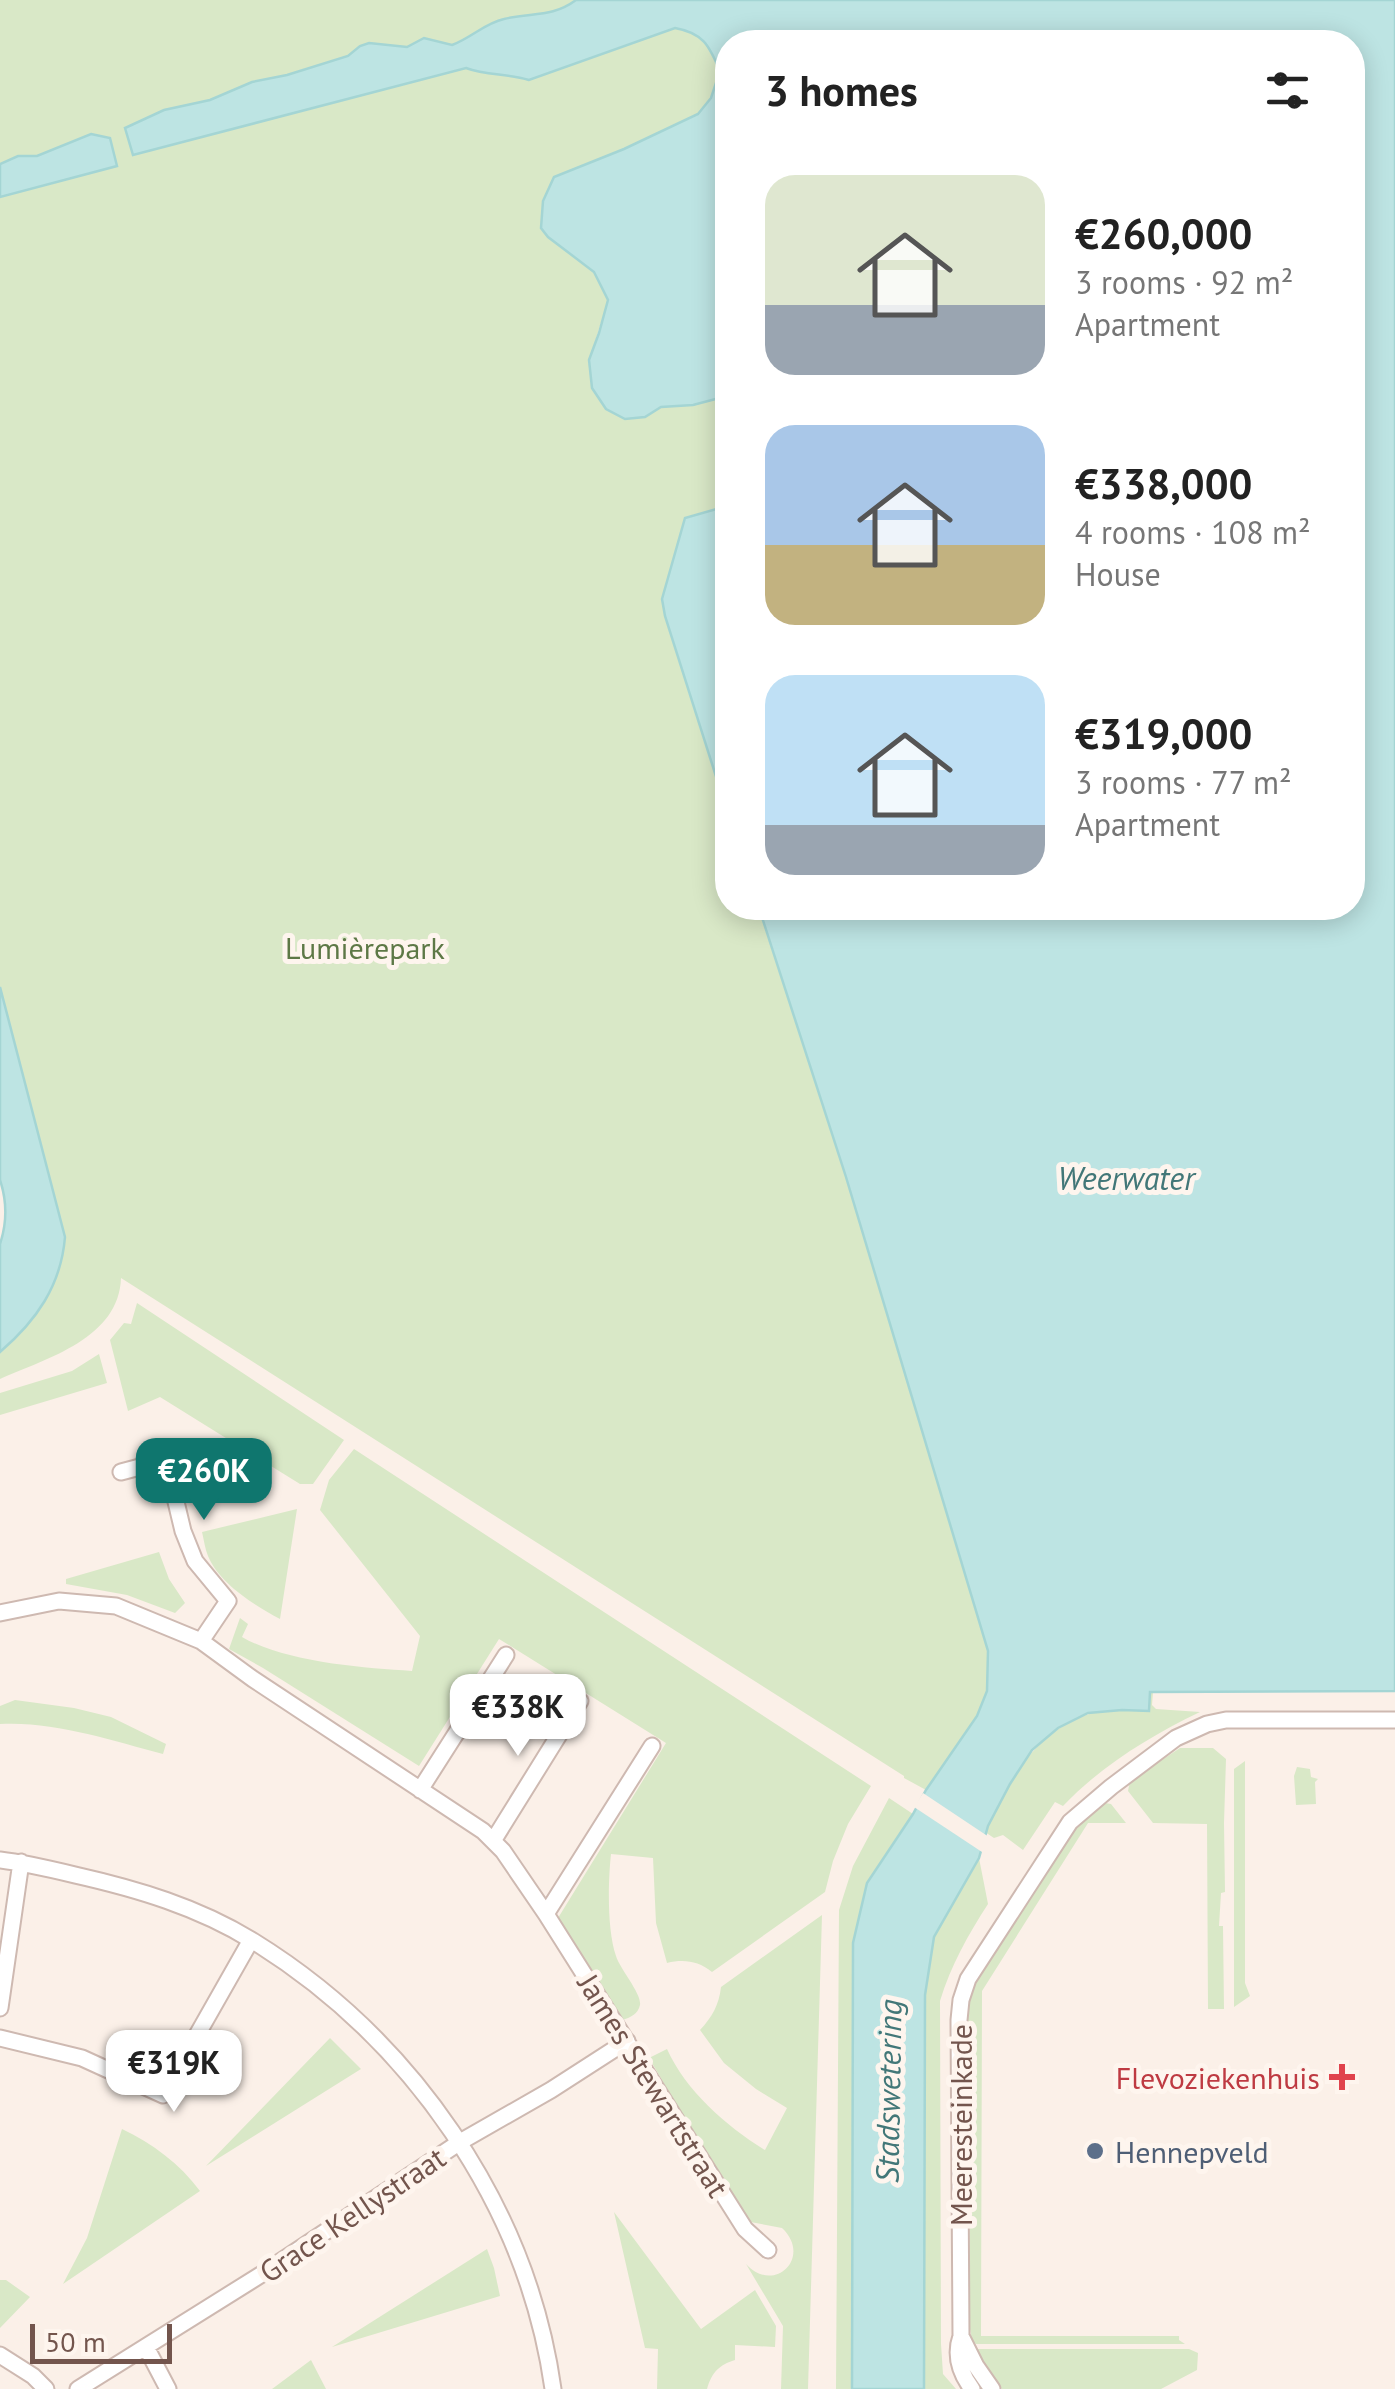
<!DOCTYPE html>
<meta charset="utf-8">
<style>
:root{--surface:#fff;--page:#f2f2f2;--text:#222;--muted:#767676;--accent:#0f766e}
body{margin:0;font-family:"PT Sans",sans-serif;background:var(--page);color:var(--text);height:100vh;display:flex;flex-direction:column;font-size:38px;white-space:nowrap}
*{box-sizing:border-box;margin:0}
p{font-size:32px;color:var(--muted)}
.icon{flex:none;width:55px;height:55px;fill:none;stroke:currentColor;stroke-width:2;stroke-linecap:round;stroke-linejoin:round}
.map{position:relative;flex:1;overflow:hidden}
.details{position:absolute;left:715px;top:30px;width:650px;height:890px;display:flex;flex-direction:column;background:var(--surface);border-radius:40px;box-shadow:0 5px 25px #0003}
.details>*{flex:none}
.scale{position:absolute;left:30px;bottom:25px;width:142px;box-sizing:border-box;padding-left:10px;border:5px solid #73554d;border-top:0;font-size:28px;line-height:35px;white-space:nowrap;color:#73554d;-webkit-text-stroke:8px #fef5ee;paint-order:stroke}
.price{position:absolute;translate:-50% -85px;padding:0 22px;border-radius:20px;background:#fff;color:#222;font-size:32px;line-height:65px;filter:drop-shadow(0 2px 5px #0008)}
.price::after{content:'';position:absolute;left:50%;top:60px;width:30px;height:22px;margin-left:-15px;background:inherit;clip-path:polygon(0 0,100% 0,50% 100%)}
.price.current{background:var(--accent);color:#fff}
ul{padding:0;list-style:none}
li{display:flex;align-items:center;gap:30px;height:250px;padding:0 50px}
li span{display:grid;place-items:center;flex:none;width:280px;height:200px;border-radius:30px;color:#555}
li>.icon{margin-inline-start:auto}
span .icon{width:120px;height:120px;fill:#fffc;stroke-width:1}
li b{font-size:42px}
h2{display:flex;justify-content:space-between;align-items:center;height:120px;padding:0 50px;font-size:42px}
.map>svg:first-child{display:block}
.green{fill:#d9e8c7}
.water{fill:#bde4e3;stroke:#a4d5d4;stroke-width:2.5}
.pier{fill:#fbf0e8}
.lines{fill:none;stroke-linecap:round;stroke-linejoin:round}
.street-casing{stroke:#ceb9b1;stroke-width:19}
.street{stroke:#fff;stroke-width:15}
.health-dot{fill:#e0444e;stroke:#fef5ee;stroke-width:4}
.service-dot{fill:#5c6f8a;stroke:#fef5ee;stroke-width:4}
.labels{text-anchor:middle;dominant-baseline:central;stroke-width:10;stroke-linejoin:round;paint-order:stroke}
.park-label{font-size:30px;fill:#5d7846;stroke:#fef5ee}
.health-label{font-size:30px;fill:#be3a42;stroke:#fef5ee;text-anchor:end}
.street-label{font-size:30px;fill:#73554d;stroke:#fef5ee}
.service-label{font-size:30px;fill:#4e5e75;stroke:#fef5ee;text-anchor:start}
.water-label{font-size:32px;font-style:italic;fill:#427778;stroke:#fef5ee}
</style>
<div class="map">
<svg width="1395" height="2389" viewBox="0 0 1395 2389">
<rect width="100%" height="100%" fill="#fbf0e8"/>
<path class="green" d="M0,0H576C552,18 531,12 504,19C485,23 471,38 452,45L424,38L407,47L368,43L360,46L348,56L287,75L252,82L210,100L164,110L125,128L133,155L466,68C487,76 507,73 530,80L675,27C703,33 709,46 720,71L711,98L698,114L624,149L554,177L548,237L594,272L608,300L589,361L625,419L645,417L661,407L693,405L727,396V506L685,519L662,599L665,616L727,811L728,908H759L846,1177L988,1651L987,1691L977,1716L926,1790L904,1778V1776L121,1278C119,1338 48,1358 0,1379V1352C34,1322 60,1289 64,1242L0,998Z
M137,1303L344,1440L313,1484H300L160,1397L128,1411L110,1340L124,1323L131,1324Z
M99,1354L107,1383L0,1415V1393L72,1371Z
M354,1449L871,1786L848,1824L833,1861L825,1892L712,1972C698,1961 684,1959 667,1963L656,1923L653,1858L611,1854C608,1882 607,1930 616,1956C620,1969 642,1994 640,2005C638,2014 631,2017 623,2020L558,1918L666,1743L499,1639L419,1766L263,1668L229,1649L240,1618L248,1624L242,1637C285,1662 362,1668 412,1671L420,1636L320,1510L329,1480Z
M297,1509L280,1619C255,1606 219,1583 208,1556C205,1549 204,1540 202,1532Z
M159,1552L169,1579L185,1603L175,1613L127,1595L66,1584V1579Z
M1149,1692H1153L1152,1705L1156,1709L1200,1712C1150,1736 1101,1766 1063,1806L1055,1802L1023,1850L1003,1835L994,1838L985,1832C1004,1785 1035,1733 1086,1715C1105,1708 1129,1710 1149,1711Z
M15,1700L74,1708L111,1717L166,1744L163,1754C110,1740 54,1721 0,1724V1706Z
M1180,1748H1213L1226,1759L1224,1823L1225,1892L1221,1893L1219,1926H1223L1224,2009H1208L1207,1824L1153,1823L1128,1791L1130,1781Z
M1245,1761V1983L1250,1996L1234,2007V1769Z
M1297,1767L1310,1769L1311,1777L1318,1779L1315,1782L1316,1804L1296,1805L1294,1776Z
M889,1798L913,1814L867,1883L853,1943L852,2389H836L839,1910L853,1866Z
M1105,1803L1111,1804L1126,1823H1088L982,1991L981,2336H1179V2340L1185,2344H976L972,2341L969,2323C969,2250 971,2177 970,2104C969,2064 957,2018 975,1981L1073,1831L1082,1820Z
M979,1858L988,1904C968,1935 951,1965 940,2001L941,2344L943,2374L956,2389H924L925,1994L934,1937Z
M822,1915L808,2389H781L783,2326L746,2264C774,2295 813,2257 782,2228L745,2221L649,2058L667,2049C686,2091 726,2126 765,2150L787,2108L756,2089L724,2063L700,2030C712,2017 719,2005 721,1987Z
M330,2038L361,2069L206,2166Z
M122,2129C153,2144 179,2163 200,2191L63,2284L87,2238Z
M614,2212L701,2329L755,2290L776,2326L775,2347L735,2345V2360C719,2365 712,2372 707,2389H657L658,2349L645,2348Z
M487,2249L494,2268L500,2296L332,2347Z
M0,2280H6L30,2297L0,2328Z
M975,2349H1189L1198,2353L1197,2370L1161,2389H1002L987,2371Z
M311,2360L326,2389H272Z"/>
<path class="water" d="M576,0H1395V1691L1150,1692L1149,1711L1122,1710L1088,1713L1058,1728L1032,1750L1010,1784L988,1826L979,1858L934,1937L925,1995L924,2389H852L853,1943L867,1883L913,1814L926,1790L977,1716L987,1691L988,1651L846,1177L759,908H1352V42H728L727,396L693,405L661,407L645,417L625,419L606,409L592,388L589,360L599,333L608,300L594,272L548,237L541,228L543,201L554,177L624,149L698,114L711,98L720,71C709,45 703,33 675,28L529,80C507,73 487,76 466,68L133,155L125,128L164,110L210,100L252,82L287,75L348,56L360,46L369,43L407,47L424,38L452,45C471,38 485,23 504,19C531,12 552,18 576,0Z
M91,134L110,138L117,166L0,197V164L18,156H37Z
M727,506H728L727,811L665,616L662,599L685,518Z
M0,987L65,1237C61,1286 36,1321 0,1352V1244C7,1223 7,1201 0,1180Z"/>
<path class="pier" d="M923,1793L989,1837L985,1854L914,1807Z"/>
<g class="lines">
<defs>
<path id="street" d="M121,1472L166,1460L183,1531L195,1561L228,1601L201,1641
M0,1613L59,1601L116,1606L201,1641L253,1679L483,1831L503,1851L546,1914L745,2229L768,2250
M420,1790L506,1655
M493,1841L580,1701
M0,1860C25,1863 50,1869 75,1875C137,1889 198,1907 253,1941C410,2038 527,2204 553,2389
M546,1914L652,1746
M0,2008L21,1862
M0,2038L82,2058L163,2095L251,1940
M961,2336L976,2366L992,2389
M146,2347L168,2389
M0,2355L33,2376L46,2389
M78,2389L262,2274L460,2142L551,2090L627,2041
M972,2389C960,2373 954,2356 961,2336L959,2020L961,2000L968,1979L1070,1822L1111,1787L1176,1738L1207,1724L1226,1720H1395"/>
</defs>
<use href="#street" class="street-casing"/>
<use href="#street" class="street"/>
</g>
<path class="health-dot" d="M1337 2062h10v10h10v10h-10v10h-10v-10h-10v-10h10z"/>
<circle class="service-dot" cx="1095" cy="2151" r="10"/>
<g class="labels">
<g class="park-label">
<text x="365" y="947">Lumièrepark</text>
</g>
<g class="health-label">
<text x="1320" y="2077">Flevoziekenhuis</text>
</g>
<g class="street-label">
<text transform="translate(654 2085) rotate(58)">James Stewartstraat</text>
<text transform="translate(960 2125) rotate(-90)">Meeresteinkade</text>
<text transform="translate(352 2214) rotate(-34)">Grace Kellystraat</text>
</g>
<g class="service-label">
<text x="1115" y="2151">Hennepveld</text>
</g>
<g class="water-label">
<text x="1126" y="1178">Weerwater</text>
<text transform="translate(888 2091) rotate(-89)">Stadswetering</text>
</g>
</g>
</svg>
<div class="scale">50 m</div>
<b class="price current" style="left:204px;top:1523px">€260K</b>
<b class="price" style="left:518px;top:1759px">€338K</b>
<b class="price" style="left:174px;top:2115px">€319K</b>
<section class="details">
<h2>3 homes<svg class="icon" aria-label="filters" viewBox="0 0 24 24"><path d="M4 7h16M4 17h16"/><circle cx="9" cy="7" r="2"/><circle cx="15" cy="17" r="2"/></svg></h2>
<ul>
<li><span style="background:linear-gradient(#dfe7d0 65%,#9aa5b1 0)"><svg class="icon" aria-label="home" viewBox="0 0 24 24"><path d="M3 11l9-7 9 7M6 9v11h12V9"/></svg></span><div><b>€260,000</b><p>3 rooms · 92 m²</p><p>Apartment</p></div></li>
<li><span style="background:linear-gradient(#a9c7e8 60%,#c2b280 0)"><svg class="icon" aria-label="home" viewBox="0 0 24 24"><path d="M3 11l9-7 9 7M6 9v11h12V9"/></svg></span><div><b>€338,000</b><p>4 rooms · 108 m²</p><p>House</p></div></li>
<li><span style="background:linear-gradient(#bfe0f5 75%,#9aa5b1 0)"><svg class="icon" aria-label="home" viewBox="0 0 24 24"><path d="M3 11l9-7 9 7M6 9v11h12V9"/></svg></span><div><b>€319,000</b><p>3 rooms · 77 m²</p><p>Apartment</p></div></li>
</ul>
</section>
</div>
